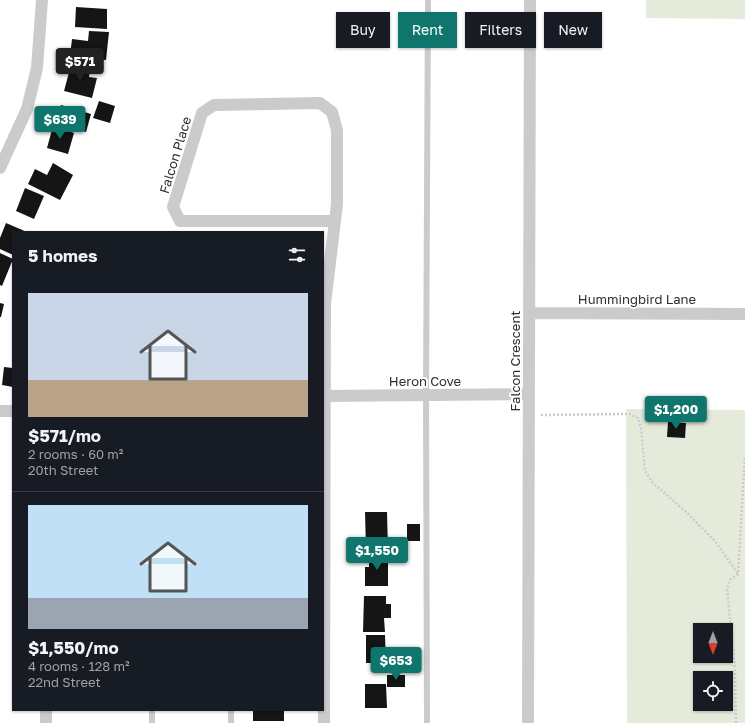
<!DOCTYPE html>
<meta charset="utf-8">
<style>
:root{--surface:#171b24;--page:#20242c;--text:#f1f3f6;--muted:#9ea1a6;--line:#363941;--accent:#0f766e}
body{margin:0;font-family:"Golos Text",sans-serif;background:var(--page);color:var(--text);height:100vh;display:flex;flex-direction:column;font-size:15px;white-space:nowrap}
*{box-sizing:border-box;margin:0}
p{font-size:13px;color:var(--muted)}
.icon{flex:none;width:22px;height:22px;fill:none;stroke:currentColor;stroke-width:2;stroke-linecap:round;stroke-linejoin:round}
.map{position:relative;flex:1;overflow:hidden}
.panel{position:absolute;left:12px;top:231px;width:312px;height:480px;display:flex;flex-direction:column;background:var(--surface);border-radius:0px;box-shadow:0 1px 3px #0004}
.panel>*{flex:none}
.top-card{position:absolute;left:336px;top:12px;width:349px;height:36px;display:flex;gap:8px}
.needle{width:26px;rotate:180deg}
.tools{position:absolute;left:693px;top:623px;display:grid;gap:8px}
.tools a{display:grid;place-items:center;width:40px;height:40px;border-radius:0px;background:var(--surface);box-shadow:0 1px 3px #0004;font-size:20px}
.price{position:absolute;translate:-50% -34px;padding:0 9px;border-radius:4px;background:var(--accent);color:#fff;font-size:13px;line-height:26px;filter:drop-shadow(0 1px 2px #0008)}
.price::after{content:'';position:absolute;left:50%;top:24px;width:12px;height:9px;margin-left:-6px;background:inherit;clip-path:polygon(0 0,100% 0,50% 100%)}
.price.selected{background:#222;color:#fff}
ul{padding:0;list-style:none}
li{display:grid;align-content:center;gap:8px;height:212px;padding:0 16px}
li+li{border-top:1px solid var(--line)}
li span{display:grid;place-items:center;height:124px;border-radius:0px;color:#555}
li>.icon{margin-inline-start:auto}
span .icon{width:72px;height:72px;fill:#fffc;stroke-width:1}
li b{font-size:17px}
h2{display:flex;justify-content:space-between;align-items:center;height:48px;padding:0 16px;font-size:17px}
.pill{padding:0 14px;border-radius:0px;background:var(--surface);box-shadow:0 1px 3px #0004;font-size:14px;line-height:36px}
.pill.selected{background:var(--accent);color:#fff}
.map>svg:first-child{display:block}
.green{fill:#e5ebdb;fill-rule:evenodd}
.building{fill:#151515}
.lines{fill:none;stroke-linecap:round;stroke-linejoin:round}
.path{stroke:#cbcbcb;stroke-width:2.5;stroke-dasharray:2 2;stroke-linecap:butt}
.service{stroke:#cbcbcb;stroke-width:6}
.minor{stroke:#cbcbcb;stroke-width:12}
.labels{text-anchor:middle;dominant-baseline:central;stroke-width:4;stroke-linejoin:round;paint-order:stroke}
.street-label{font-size:13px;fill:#2e2e2e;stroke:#fff}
</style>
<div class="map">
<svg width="745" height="723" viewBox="0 0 745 723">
<rect width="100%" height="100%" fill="#fff"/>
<path class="green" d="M646,0H745V19L646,18Z
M626,409L745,410V723H627ZM700,630H726V656H700ZM700,678H726V704H700Z"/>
<path class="building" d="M76,7L107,9V29L75,27Z
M89,31L109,32L106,60L70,56L72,39L88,41Z
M71,65L90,70L89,77L97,78L92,98L64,91Z
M99,101L115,106L110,123L93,118Z
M61,105L91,114L86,132L56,123Z
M53,126L74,133L68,154L47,148Z
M53,163L73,175L60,200L28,184L35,169L47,175Z
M25,188L44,196L34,219L16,211Z
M6,223L27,232H13V255L0,249V238Z
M0,253L13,259L2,286L0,285Z
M0,303L4,304L1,317H0Z
M4,367L13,368V387L2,385Z
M668,422L686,423L685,438L667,437Z
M365,512H387L388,550H366Z
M407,524H420V541H407Z
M388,554V586H365V567H369V555Z
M364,596H386V604H391V618H384L385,632H363Z
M366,635H385L386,663H366Z
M387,675H405V687H387Z
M365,684H386L387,708H365Z
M253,710H284V721H253Z"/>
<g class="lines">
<path class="path" d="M541,415L630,414L638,418L641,428L645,471L653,483L685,511L715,541L738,574
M736,723L735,670L727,589L730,580L738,574L745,456"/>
<path class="service" d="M152,710V723
M231,710V723
M427,723L426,395L428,0"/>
<path class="minor" d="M0,168L27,109L37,68L42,0
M529,313L745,314
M323,396L528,394
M0,411H13
M46,710V723
M324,723L325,304L337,204V130L332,112L320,103L214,105L202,113L173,207L180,221H335
M528,723L530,0"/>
</g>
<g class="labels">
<g class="street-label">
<text transform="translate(175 155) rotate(-73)">Falcon Place</text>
<text x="637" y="299">Hummingbird Lane</text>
<text transform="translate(515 361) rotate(-90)">Falcon Crescent</text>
<text x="425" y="381">Heron Cove</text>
</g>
</g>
</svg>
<div class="tools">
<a><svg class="needle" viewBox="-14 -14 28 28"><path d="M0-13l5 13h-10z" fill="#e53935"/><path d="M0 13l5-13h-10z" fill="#9ea1a6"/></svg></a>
<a><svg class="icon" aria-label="locate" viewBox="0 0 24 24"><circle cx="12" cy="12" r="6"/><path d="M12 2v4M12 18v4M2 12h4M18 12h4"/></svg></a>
</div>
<b class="price selected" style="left:80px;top:82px">$571</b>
<b class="price" style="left:60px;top:140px">$639</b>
<b class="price" style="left:676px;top:430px">$1,200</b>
<b class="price" style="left:377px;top:571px">$1,550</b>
<b class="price" style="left:396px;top:681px">$653</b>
<div class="top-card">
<a class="pill">Buy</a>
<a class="pill selected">Rent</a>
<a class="pill">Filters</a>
<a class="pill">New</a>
</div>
<section class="panel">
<h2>5 homes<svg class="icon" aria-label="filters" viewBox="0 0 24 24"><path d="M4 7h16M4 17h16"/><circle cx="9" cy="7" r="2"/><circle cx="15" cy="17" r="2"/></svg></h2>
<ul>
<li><span style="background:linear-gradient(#c9d6e8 70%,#b9a48a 0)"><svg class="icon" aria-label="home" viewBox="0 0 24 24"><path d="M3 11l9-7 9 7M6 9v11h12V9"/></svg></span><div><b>$571/mo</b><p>2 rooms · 60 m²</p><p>20th Street</p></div></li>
<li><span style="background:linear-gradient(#bfe0f5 75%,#9aa5b1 0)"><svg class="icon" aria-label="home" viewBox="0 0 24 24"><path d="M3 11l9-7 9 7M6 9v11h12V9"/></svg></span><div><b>$1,550/mo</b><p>4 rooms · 128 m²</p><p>22nd Street</p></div></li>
</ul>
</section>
</div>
